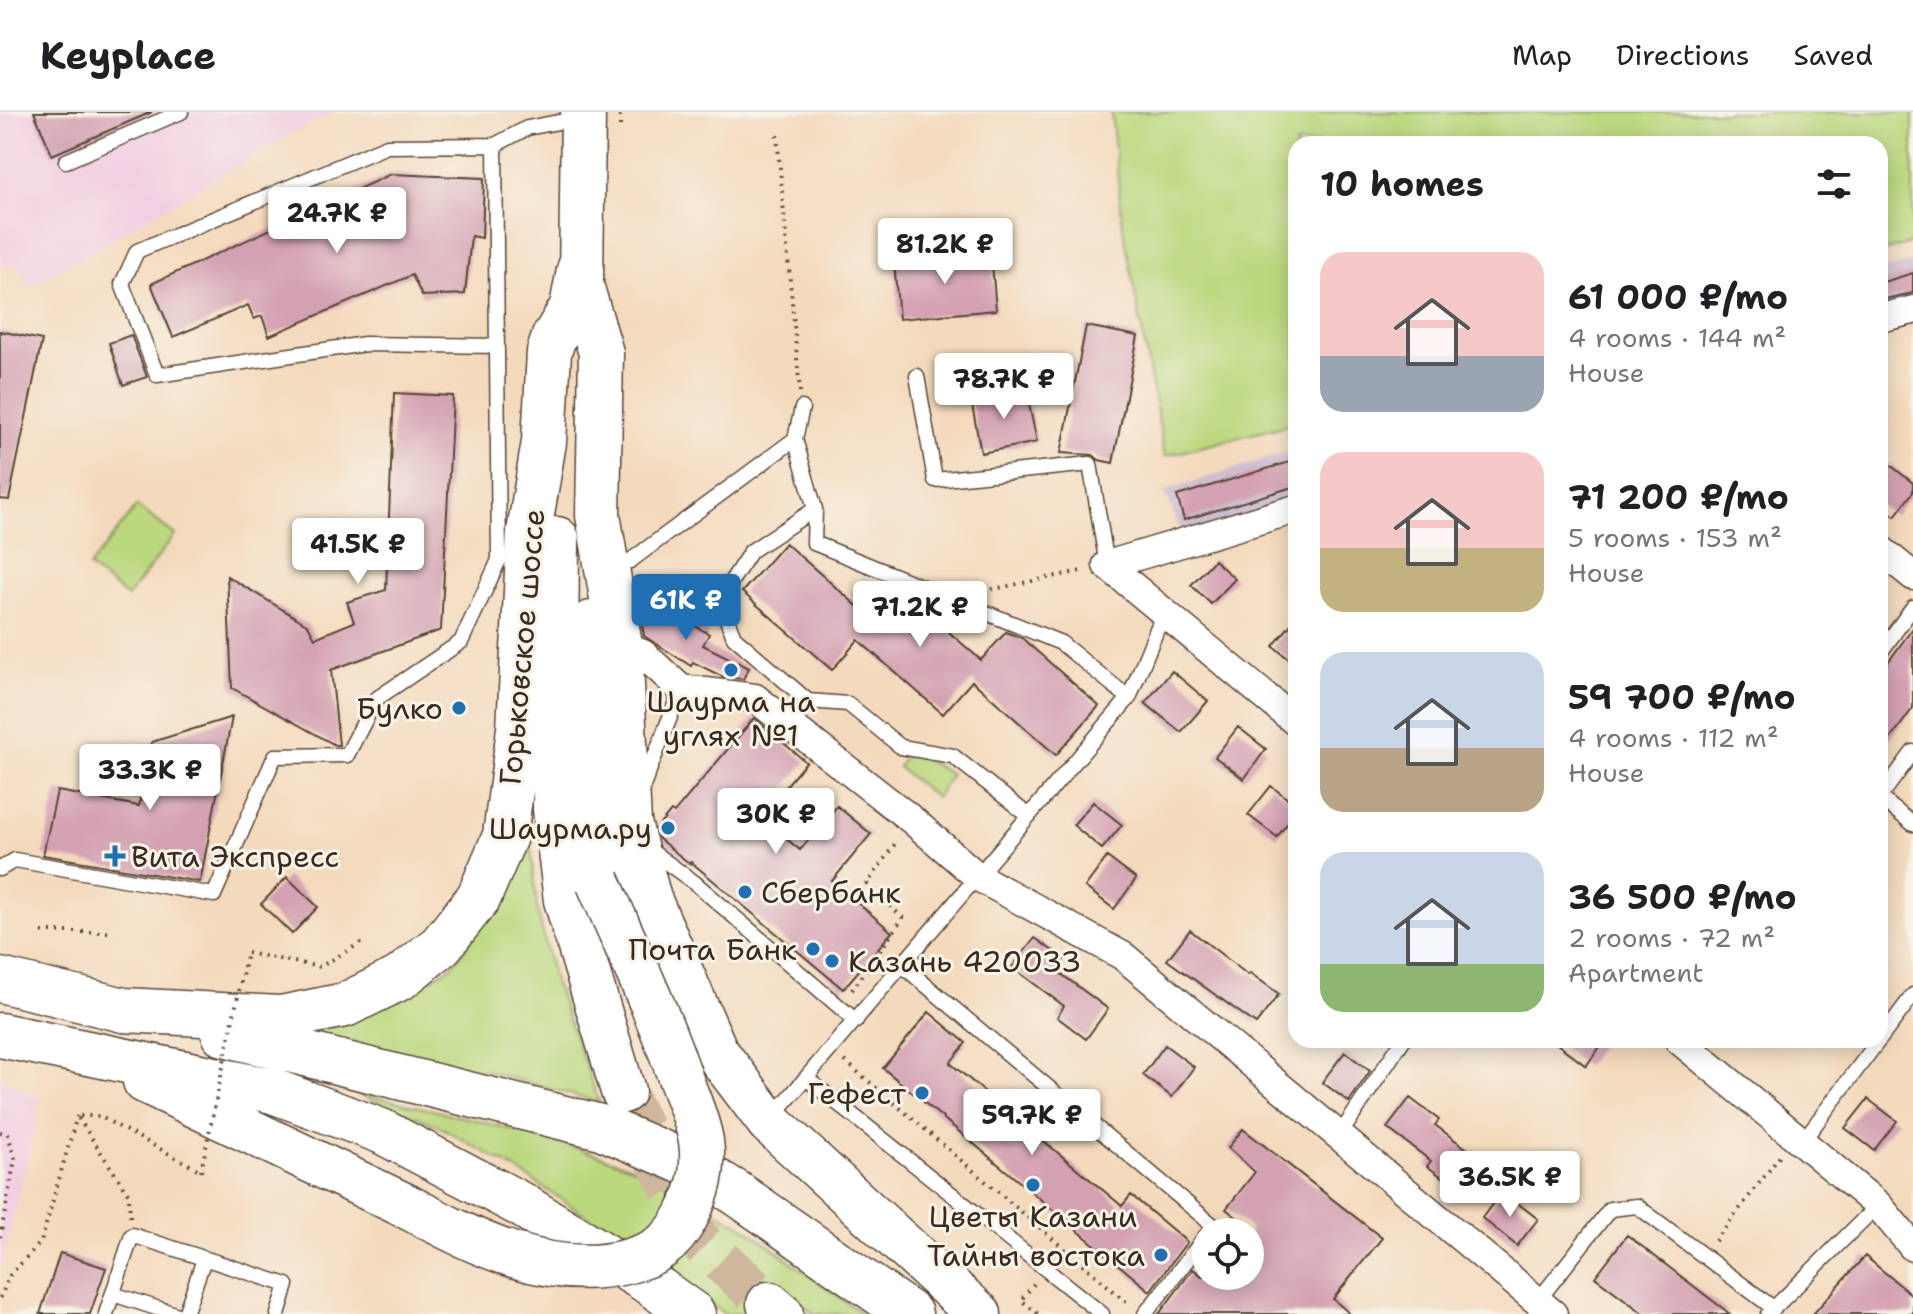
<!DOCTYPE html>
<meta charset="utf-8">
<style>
:root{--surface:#fff;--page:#f6f6f6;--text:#202124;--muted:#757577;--line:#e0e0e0;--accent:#1f6fb2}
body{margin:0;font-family:"Shantell Sans",sans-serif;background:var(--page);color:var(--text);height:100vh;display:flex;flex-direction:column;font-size:30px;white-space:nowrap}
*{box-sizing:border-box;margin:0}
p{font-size:26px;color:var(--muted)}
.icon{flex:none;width:44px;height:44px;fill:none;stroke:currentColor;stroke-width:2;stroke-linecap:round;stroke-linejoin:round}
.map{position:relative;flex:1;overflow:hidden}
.drawer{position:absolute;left:1288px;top:24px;width:600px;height:912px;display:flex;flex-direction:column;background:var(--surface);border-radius:24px;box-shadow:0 4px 20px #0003}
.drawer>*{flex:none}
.controls{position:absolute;left:1192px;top:1106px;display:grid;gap:16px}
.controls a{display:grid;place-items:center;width:72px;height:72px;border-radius:50%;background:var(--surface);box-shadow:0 4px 20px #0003;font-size:40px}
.price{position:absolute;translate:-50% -68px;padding:0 18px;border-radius:8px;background:#fff;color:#222;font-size:26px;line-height:52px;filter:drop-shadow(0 2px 4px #0008)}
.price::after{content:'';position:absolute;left:50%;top:48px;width:24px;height:18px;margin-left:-12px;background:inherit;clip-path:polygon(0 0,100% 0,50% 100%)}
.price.selected{background:var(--accent);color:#fff}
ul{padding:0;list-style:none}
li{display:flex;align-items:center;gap:24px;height:200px;padding:0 32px}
li span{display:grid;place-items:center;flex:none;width:224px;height:160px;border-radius:24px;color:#555}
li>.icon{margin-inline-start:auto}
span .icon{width:96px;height:96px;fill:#fffc;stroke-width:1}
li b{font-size:34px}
h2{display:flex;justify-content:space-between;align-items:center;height:96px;padding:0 32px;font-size:34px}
header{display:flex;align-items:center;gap:48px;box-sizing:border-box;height:112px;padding:0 40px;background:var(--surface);border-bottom:2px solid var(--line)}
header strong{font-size:38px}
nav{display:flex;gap:44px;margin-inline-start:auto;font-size:28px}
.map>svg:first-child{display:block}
.built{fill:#f2cfe2}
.industrial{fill:#cfbdd0}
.green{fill:#bbd87e;stroke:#7b814e;stroke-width:2}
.building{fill:#d4a1b2}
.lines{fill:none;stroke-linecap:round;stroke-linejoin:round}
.primary-tunnel{stroke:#cfb79d;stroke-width:44;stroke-dasharray:44 22;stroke-linecap:butt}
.service-casing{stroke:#574436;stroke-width:17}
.minor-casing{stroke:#574436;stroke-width:31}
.primary-casing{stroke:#574436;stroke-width:47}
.path{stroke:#574436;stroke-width:4;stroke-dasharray:2 6;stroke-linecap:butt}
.service{stroke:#fff;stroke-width:14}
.minor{stroke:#fff;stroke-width:28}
.primary{stroke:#fff;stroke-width:44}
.primary-bridge-casing{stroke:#574436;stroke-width:47;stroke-linecap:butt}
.path-bridge{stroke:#574436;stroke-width:4;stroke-dasharray:2 6;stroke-linecap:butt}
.primary-bridge{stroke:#fff;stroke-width:44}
.poi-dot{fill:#1f6fb2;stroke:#f7f3e8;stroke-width:3}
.labels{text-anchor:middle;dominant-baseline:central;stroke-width:6;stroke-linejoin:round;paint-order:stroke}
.street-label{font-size:30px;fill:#3b2a1e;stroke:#f7f3e8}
.poi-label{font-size:30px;fill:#3b2a1e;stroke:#f7f3e8;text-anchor:end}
</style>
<header>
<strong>Keyplace</strong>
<nav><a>Map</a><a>Directions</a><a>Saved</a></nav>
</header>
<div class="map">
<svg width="1913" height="1202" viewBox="0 0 1913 1202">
<rect width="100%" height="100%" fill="#f7f3e8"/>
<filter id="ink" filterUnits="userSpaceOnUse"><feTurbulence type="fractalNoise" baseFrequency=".0125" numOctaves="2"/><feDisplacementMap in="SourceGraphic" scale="16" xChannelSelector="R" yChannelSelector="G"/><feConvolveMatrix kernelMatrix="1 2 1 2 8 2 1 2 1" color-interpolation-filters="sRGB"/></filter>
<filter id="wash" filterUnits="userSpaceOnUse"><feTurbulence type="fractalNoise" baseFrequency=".006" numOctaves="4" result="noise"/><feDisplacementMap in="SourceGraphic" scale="32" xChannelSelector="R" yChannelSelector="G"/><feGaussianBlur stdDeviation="1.8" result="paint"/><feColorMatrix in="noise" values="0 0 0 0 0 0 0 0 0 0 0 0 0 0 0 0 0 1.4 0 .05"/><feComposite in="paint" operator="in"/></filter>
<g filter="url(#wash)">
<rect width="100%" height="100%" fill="#f4dabd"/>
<path class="built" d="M0,0H338L310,11L30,175L17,151L0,157Z
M0,967L41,988L0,1160Z"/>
<path class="industrial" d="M1913,149V212L1880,222V159Z
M1296,338V398L1186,431L1164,379Z"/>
<path class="green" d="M1111,0H1913V130L1880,140V32H1296V311L1165,344L1123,115Z
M137,394L175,423L127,485L89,455Z
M909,639L951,662L936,686L898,655Z
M527,694L537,796L553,866L599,990L485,959L300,919L413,878L452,854L492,799Z
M349,979L476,1008L581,1037L646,1060L747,1117L862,1202H814L786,1177L761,1202H724L598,1111L520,1060L435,1012Z"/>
<g id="blocks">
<path class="building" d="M34,0H152L52,43Z
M391,62L484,66L482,126L471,124L465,182L422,184L412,163L269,224L262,204L254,207L248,193L173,225L151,172Z
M991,140L996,198L899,207L894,149Z
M1913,161V181L1880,188V171Z
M1086,214L1138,224L1113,351L1099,348L1093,343L1061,341Z
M0,219L42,228L9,388L0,387Z
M131,223L147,265L123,273L109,231Z
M1026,278L1037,330L981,341L971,288Z
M394,281L453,284L441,518L331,558L339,633H335L232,576L227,464L308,513L315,526L354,510L347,490L386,478Z
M1296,348V374L1184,408L1177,384Z
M1889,352L1913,371V380L1895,404L1880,393V364Z
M785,431L870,505L897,475L981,548L1006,520L1022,526L1099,594L1056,643L972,569L943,602L858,528L832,558L742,480Z
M1214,448L1235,467L1211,492L1191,473Z
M647,487L709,522L703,533L749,556L743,567L723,565L693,550L691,554L644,524L640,499Z
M1296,506V553L1273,534Z
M1913,516V596L1880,641V561Z
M1172,559L1208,589L1181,620L1145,591Z
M232,605L200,770L43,743L57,679L139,694L152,630Z
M754,606L806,650L760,705L800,738L837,694L871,722L832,769L892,820L843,877L691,750L690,752L659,727L656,717L671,699L674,701Z
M1238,615L1266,637L1244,667L1215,645Z
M1271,674L1296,693V700L1277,725L1248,703Z
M1093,690L1122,713L1102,737L1073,713Z
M1107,745L1136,767L1114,797L1085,775Z
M287,765L318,795L292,822L261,792Z
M1190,818L1248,863L1250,861L1279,882L1256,912L1167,848Z
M1035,826L1064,847L1056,858L1108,897L1086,927L1057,905L1064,894L1012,855Z
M929,900L966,931L950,951L1122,1094L1131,1083L1187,1130L1150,1179L883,956Z
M1552,928H1605L1586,954Z
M1165,933L1194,955L1172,985L1143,963Z
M1345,940L1370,959L1349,990L1322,970Z
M1410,986L1439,1008L1435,1013L1479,1046L1457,1076L1427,1054L1431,1049L1387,1016Z
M1868,987L1897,1009L1874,1038L1845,1016Z
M1243,1017L1382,1126L1333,1187L1350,1202H1159L1193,1157L1202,1164H1250V1116L1226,1097L1255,1060L1228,1036Z
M1502,1079L1538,1107L1517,1134L1482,1106Z
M1627,1123L1691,1172L1730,1202H1644L1595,1165Z
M60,1141L106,1156L90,1202H40Z
M1865,1144L1913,1184V1202H1813Z"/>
</g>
</g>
<g filter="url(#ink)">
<use href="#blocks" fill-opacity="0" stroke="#574436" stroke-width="2"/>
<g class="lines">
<path class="primary-tunnel" d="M623,979L697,1127L769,1192"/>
<defs>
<path id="service" d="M66,49L181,0
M497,234L365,232L157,263L122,172L137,139L387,34L495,33L527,16L579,6
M917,264L935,368L1090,352L1107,453
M802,296L795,327L815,397L814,431L1061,531L1129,586
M815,397L751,439L719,488L734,525L808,589L848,592L901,635L953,644L1029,704
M613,455L630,449L795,327
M1880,541L1913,495
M642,677L681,577
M1880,685L1913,640
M1880,686L1913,712
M648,737L695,771L856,909
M0,757L15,748L214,783L275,644L347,643L376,587L461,530L499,448L495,33
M903,854L1214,1114L1209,1120
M1880,927L1913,883
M806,966L1102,1202
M771,1007L1129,586L1164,500
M1339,1024L1403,928
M1802,1030L1879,928
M113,1182L175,1202
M1537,1190L1610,1097L1637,1094L1772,1195
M106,1202L132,1123L287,1173L278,1202
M185,1202L204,1147
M1145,1202L1206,1124
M1768,1202L1878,1093"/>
<path id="minor" d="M1880,206L1913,198
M1880,437L1913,464
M1107,453L1296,610
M1107,453L1296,397
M620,533L643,542L681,577L755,586L912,708L978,765L1123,844L1553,1202
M1679,928L1878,1093L1913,1135"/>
<path id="primary" d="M583,0L581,173L601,241L598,403L620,533L629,711L649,787L716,940L769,1010L979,1202
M557,427L555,697L566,788L623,979
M591,511L590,690L598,769
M0,868L124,898L281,906L345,893L400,866L441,833L479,785L505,724L519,617L529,420L544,330L549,240L554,225L572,195L579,158
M224,922L601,1015L682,1049L735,1080L910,1202
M0,923L273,979L381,1019L520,1092L647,1169L693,1202
M145,969L406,1094
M769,1192L781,1202"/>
</defs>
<use href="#service" class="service-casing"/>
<use href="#minor" class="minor-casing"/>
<use href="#primary" class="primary-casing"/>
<path class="path" d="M620,14V0
M777,23L800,280
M984,479L1081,459
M42,820H109
M247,841L320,855L362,830
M852,878L903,806L867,772L897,729
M845,949L1130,1193
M0,1020L8,1022L15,1047L0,1125
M130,1105L129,1083L77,1004H99L201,1059
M1715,1129L1780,1044
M1034,1172L1021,1188L1038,1202
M0,1186L10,1163L41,1130L77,1004"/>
<use href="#service" class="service"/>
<use href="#minor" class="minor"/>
<use href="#primary" class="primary"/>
<defs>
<path id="primary-bridge" d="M406,1094C473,1129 547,1169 625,1150C654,1143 672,1132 686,1105C699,1080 705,1058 701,1029C698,1010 689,990 682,971C659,902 627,836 598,769"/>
</defs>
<use href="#primary-bridge" class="primary-bridge-casing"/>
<path class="path-bridge" d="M201,1059L247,841"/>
<use href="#primary-bridge" class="primary-bridge"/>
</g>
</g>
<g class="poi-dot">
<circle cx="731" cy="558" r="8"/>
<circle cx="459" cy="596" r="8"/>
<circle cx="668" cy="716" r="8"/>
<path d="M111 732h8v8h8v8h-8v8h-8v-8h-8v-8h8z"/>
<circle cx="745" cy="780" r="8"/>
<circle cx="813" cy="837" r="8"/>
<circle cx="832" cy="849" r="8"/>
<circle cx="922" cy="981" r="8"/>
<circle cx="1033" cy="1073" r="8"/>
<circle cx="1161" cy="1143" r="8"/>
</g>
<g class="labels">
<g class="street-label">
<text transform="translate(522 535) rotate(-85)">Горьковское шоссе</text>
</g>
<g class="poi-label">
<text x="731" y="589" text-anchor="middle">Шаурма на<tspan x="731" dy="34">углях №1</tspan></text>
<text x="443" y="596">Булко</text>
<text x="652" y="716">Шаурма.ру</text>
<text x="131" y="744" text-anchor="start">Вита Экспресс</text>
<text x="761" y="780" text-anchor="start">Сбербанк</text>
<text x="797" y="837">Почта Банк</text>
<text x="848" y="849" text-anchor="start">Казань 420033</text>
<text x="906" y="981">Гефест</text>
<text x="1033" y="1104" text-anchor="middle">Цветы Казани</text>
<text x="1145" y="1143">Тайны востока</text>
</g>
</g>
</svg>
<div class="controls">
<a><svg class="icon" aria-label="locate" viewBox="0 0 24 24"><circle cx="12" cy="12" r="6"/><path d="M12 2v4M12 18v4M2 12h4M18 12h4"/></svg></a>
</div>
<b class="price" style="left:337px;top:143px">24.7K ₽</b>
<b class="price" style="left:945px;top:174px">81.2K ₽</b>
<b class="price" style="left:1004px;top:309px">78.7K ₽</b>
<b class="price" style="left:358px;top:474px">41.5K ₽</b>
<b class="price selected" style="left:686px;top:530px">61K ₽</b>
<b class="price" style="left:920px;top:537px">71.2K ₽</b>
<b class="price" style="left:150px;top:700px">33.3K ₽</b>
<b class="price" style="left:776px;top:744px">30K ₽</b>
<b class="price" style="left:1032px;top:1045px">59.7K ₽</b>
<b class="price" style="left:1510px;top:1107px">36.5K ₽</b>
<section class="drawer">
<h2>10 homes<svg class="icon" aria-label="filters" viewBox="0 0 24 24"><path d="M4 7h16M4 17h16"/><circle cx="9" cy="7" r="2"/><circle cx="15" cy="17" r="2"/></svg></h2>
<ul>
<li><span style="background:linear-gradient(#f6c9c9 65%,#9aa5b1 0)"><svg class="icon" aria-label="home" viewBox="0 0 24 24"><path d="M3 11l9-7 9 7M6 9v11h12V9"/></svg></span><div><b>61 000 ₽/mo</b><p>4 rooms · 144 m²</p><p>House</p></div></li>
<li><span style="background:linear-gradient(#f6c9c9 60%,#c2b280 0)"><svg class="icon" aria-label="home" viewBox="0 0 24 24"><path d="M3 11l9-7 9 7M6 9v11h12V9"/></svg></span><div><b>71 200 ₽/mo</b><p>5 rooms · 153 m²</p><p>House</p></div></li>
<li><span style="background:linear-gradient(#c9d6e8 60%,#b9a48a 0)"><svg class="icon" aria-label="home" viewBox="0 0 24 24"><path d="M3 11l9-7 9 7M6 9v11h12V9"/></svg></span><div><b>59 700 ₽/mo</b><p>4 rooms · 112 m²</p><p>House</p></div></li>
<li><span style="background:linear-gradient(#c9d6e8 70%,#8fb573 0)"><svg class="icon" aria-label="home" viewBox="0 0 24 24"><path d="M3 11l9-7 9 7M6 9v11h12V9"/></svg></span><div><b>36 500 ₽/mo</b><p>2 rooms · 72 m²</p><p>Apartment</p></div></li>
</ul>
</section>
</div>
